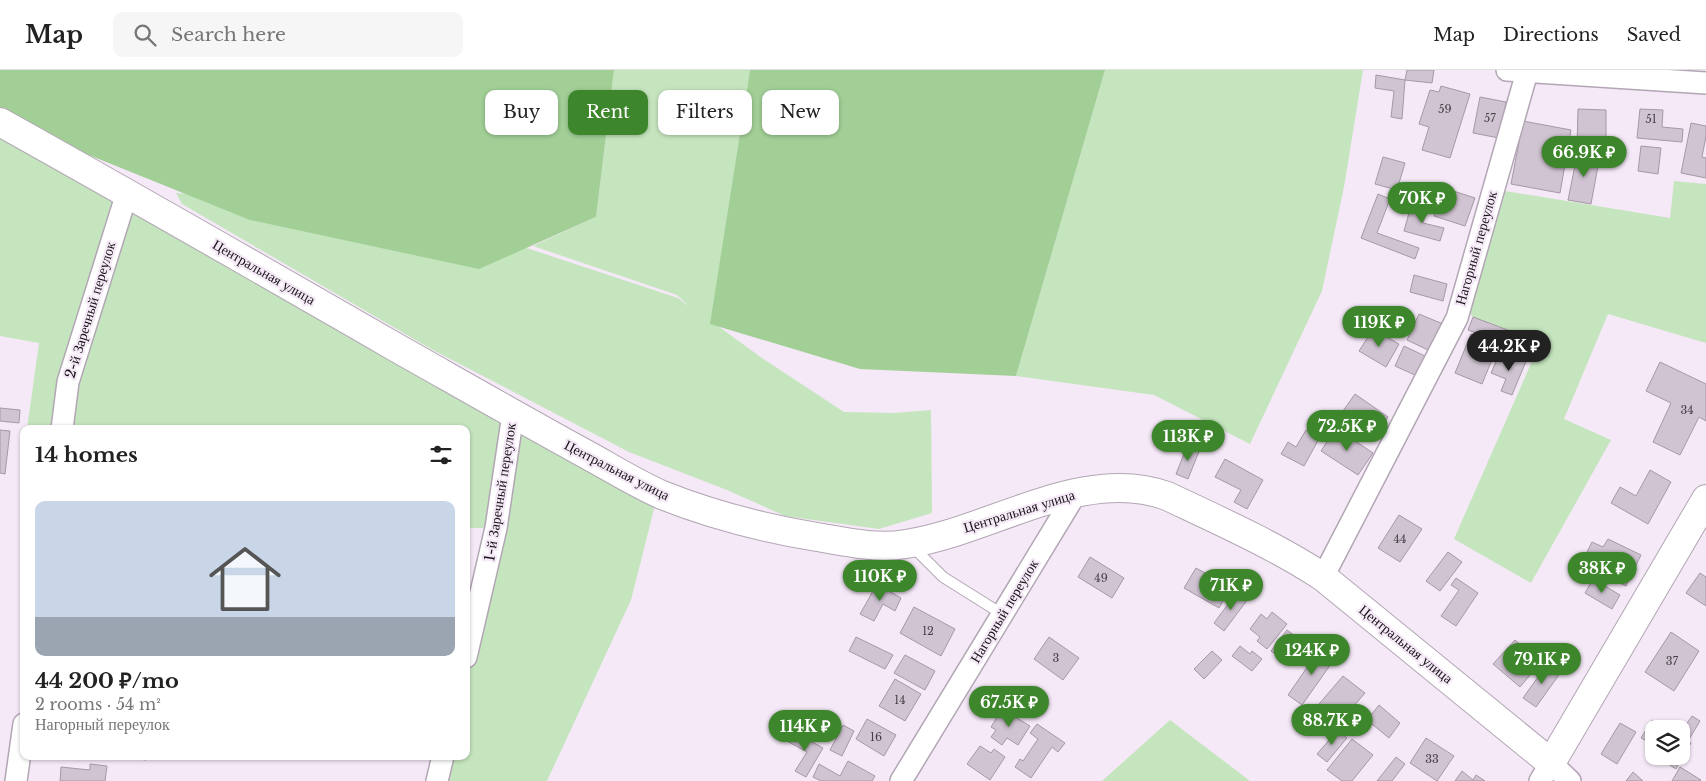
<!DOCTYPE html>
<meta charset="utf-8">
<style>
:root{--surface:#fff;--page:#f6f6f6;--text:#222;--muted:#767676;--line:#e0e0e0;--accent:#3e862c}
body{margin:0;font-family:"Libre Baskerville",serif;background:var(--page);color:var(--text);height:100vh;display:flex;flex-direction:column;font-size:19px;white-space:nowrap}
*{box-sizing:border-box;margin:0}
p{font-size:16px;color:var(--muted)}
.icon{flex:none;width:28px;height:28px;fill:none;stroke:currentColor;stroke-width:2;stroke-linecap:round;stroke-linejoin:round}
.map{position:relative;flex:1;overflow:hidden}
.panel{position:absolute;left:20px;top:355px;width:450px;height:335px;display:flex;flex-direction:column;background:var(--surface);border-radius:10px;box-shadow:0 1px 4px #0004}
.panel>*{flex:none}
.top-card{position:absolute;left:485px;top:20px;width:475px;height:45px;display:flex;gap:10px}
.tools{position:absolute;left:1645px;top:650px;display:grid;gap:10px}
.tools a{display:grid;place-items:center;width:45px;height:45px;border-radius:10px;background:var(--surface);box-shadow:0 1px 4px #0004;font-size:25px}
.price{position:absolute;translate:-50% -42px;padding:0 11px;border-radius:18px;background:var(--accent);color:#fff;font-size:16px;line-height:32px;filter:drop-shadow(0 1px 2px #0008)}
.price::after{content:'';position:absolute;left:50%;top:30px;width:15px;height:11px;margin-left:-8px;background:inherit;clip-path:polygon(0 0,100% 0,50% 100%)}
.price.selected{background:#222;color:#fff}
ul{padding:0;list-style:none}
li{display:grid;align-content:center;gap:10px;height:265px;padding:0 15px}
li span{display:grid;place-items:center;height:155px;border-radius:10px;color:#555}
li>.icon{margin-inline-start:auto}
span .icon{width:90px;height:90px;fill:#fffc;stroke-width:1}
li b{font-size:21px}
h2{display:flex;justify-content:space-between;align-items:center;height:60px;padding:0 15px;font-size:21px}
.chip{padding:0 18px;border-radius:10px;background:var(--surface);box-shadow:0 1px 4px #0004;font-size:18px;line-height:45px}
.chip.selected{background:var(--accent);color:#fff}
header{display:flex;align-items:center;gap:30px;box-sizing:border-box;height:70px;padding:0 25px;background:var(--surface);border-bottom:1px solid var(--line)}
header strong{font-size:24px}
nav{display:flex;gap:28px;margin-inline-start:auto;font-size:18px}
.search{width:350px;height:45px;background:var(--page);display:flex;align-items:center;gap:12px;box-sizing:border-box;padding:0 18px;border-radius:10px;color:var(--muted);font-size:19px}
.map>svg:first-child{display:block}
.green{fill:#c5e5be}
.forest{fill:#a1cf96}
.building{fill:#d0c4d2;stroke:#a599a6}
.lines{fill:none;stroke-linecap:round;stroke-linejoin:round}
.lane-casing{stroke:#b2a6b4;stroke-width:12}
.street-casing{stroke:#b2a6b4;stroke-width:24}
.secondary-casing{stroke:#b2a6b4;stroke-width:30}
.lane{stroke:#fff;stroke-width:10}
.street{stroke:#fff;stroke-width:21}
.secondary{stroke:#fff;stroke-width:28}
.labels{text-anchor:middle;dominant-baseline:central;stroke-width:4.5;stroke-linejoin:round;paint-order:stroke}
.number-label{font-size:11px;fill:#443e45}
.street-label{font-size:14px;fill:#161216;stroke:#f5e9f7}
</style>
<header>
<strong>Map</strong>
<div class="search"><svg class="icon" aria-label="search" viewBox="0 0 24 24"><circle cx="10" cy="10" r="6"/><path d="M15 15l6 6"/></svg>Search here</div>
<nav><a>Map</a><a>Directions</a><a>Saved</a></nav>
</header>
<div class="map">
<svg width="1706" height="711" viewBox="0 0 1706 711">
<rect width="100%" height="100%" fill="#f5e9f7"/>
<path class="green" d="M614,0H750L711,251L762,288L844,342L894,343L931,340L932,443L879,459L785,446L727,420L629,382L431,279L182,134L176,123L427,145L678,228L690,237L677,225L533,176L596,147Z
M1105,0H1363L1344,117L1322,221L1250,374L1154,325L1016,306Z
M0,52L658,423L631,530L547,711H437L443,686H466V587L496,458H466V359H27L39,273L0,266Z
M1674,111L1706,114V273L1608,244L1564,349L1611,370L1531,513L1454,469L1540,273L1473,247L1461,232L1493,119L1670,148Z
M1170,650L1250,711H1102Z"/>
<path class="forest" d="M0,0H614L596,147L479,199L250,150L69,77L0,39Z
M750,0H1105L1016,306L860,299L710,254Z"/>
<path class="building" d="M1407,0H1434L1432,13L1405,10Z
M1376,5L1405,10L1402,49L1391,47L1394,21L1375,18Z
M1441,16L1470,24L1450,88L1422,80L1429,57L1419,54L1430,20L1439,22Z
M1480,27L1506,32L1499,68L1473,63Z
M1578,39L1606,40V77L1577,76Z
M1640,39L1663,40L1662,57L1683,59L1682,72L1637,68Z
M1523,51L1571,60L1560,123L1511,114Z
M1691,53L1706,56V66L1702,87L1706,88V108L1681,103Z
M1641,76L1661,78L1658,104L1638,101Z
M1578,81L1600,85L1591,134L1568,130Z
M1383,87L1405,93L1397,120L1375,114Z
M1444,118L1475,128L1465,156L1434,146Z
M1378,124L1390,129L1377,163L1419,178L1415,189L1361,168Z
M1412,132L1428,137L1423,153L1444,158L1440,171L1404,161Z
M1414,205L1447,214L1443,231L1410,222Z
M1419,244L1443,254L1430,281L1407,270Z
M1473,247L1521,265L1516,278L1468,260Z
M1373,259L1399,274L1386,297L1359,281Z
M1471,264L1498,275L1482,314L1455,303Z
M1404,276L1427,287L1417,306L1395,296Z
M1517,284L1527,289L1512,325L1501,321L1506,309L1491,303L1499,285L1513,292Z
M1660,292L1706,314V351L1699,347L1680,385L1653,372L1671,333L1646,321Z
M1355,324L1388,347L1381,358L1364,347L1360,353L1343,341Z
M0,338L20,340L19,353L0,351Z
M1336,358L1373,383L1358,405L1321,381Z
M0,360L10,361L5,404L0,403Z
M1306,360L1320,367L1304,396L1281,384L1288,372L1296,377Z
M1188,374L1200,379L1188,409L1176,404Z
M1225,389L1263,410L1247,439L1234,432L1241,420L1215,407Z
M1650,400L1671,412L1648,454L1611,433L1620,417L1636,426Z
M1399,445L1422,459L1400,492L1378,478Z
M1608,469L1641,485L1626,516L1581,494L1592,472L1603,477Z
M1448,482L1462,492L1440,521L1426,511Z
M1090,487L1124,508L1112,528L1078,507Z
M1196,498L1231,517L1219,538L1184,518Z
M1700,503L1706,507V536L1686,523Z
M1456,508L1478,523L1456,556L1441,546L1459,520L1451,515Z
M1593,509L1620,525L1612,539L1585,523Z
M877,514L901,528L895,541L883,534L874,551L860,544Z
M1238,521L1248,529L1224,561L1214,553Z
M914,537L955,559L941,586L900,563Z
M1272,542L1287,554L1267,579L1257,571L1260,567L1250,559L1261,544L1267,549Z
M1287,560L1303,572L1287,593L1271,581Z
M1671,562L1699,581L1674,621L1645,602Z
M856,567L893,585L885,599L849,581Z
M1049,567L1079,588L1063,610L1034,589Z
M1515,570L1541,592L1520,617L1493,594Z
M1240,576L1250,584L1252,581L1262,589L1252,601L1232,586Z
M1321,577L1336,587L1302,635L1288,625Z
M1212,581L1222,590L1204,609L1194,599Z
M905,585L935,601L925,620L894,603Z
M1548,593L1561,602L1536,637L1523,628Z
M1343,606L1365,623L1340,652L1319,634Z
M895,609L921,624L905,651L879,636Z
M1379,635L1400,653L1389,668L1367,650Z
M1002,639L1030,656L1018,675L1007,668L1002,675L991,667L996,660L991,657Z
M1692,646L1700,651L1688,671L1681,667V662Z
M867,649L896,665L884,686L856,669Z
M1652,650L1667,659H1654V675L1641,668Z
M1620,653L1636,662L1617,694L1601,684Z
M1037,654L1065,673L1058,682L1052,677L1031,708L1015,697L1020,689L1023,691L1038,669L1030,663Z
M843,655L854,661L842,686L830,680Z
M791,660L823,678L806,707L795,701L807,682L785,670Z
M1338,660L1347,668L1327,692L1317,684Z
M1681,667L1691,673L1676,699L1655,686H1681Z
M1426,668L1454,686L1437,711L1410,693Z
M1352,669L1373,685L1352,711H1342L1327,700Z
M980,676L991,683L994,679L1005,687L990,710L967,694Z
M116,686H147L146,690Z
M1396,687L1405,694L1392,711H1377Z
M848,691L875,706L872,711H821L813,707L819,694L840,706Z
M90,694L107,696L105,711H60L61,697L90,700Z
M1680,697L1701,710L1700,711H1672Z
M1462,701L1473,710L1476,705L1485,711H1455Z
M1633,702L1643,711H1626Z"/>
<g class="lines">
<defs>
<path id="lane" d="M912,476L943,507L1002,544"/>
<path id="street" d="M1507,0L1706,13
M62,359L68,312L127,123
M1323,507L1457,248L1527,2
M466,587L496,458L513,344
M16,711L24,654
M437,711L443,686
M901,711L1076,423
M1540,711L1551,693L1570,711"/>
<path id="secondary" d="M0,52C133,126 265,202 397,278C459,313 520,348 582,382C608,396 635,413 662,425C712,445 763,458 817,467C846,472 876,479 906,474C989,462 1083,395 1167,426C1220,451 1274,475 1323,507L1551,693L1706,429"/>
</defs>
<use href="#lane" class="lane-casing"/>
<use href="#street" class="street-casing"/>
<use href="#secondary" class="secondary-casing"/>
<use href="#lane" class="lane"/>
<use href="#street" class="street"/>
<use href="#secondary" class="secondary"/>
</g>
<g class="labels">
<g class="number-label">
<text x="1445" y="39">59</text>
<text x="1490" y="48">57</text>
<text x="1651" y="49">51</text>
<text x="1687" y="340">34</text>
<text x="1400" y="469">44</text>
<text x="1101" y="508">49</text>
<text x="928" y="561">12</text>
<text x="1056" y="588">3</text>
<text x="1672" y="591">37</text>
<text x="900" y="630">14</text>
<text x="876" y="667">16</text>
<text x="1432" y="689">33</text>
</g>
<g class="street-label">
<text transform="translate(1476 178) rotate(-74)">Нагорный переулок</text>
<text transform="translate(264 202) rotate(30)">Центральная улица</text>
<text transform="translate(90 240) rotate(-73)">2-й Заречный переулок</text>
<text transform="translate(617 400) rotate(27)">Центральная улица</text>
<text transform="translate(500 422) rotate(-81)">1-й Заречный переулок</text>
<text transform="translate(1019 441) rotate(-17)">Центральная улица</text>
<text transform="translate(1004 541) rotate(-59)">Нагорный переулок</text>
<text transform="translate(1406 574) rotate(39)">Центральная улица</text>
</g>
</g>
</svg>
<div class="tools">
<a><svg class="icon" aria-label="layers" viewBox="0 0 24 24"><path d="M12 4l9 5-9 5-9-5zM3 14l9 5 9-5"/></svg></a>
</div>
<b class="price" style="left:1584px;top:108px">66.9K ₽</b>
<b class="price" style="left:1422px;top:154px">70K ₽</b>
<b class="price" style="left:1379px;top:278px">119K ₽</b>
<b class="price selected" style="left:1509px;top:302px">44.2K ₽</b>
<b class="price" style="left:1347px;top:382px">72.5K ₽</b>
<b class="price" style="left:1188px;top:392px">113K ₽</b>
<b class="price" style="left:1602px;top:524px">38K ₽</b>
<b class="price" style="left:880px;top:532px">110K ₽</b>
<b class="price" style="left:1231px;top:541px">71K ₽</b>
<b class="price" style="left:1312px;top:606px">124K ₽</b>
<b class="price" style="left:1542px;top:615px">79.1K ₽</b>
<b class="price" style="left:1009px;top:658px">67.5K ₽</b>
<b class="price" style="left:1332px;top:676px">88.7K ₽</b>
<b class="price" style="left:805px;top:682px">114K ₽</b>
<div class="top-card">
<a class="chip">Buy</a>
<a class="chip selected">Rent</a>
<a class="chip">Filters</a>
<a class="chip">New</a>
</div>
<section class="panel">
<h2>14 homes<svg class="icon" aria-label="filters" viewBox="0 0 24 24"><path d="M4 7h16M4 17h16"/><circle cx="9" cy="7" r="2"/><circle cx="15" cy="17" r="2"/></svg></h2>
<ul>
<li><span style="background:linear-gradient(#c9d6e8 75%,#9aa5b1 0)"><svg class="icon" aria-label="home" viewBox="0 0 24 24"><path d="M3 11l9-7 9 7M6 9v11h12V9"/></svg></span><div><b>44 200 ₽/mo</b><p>2 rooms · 54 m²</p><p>Нагорный переулок</p></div></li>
</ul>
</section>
</div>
